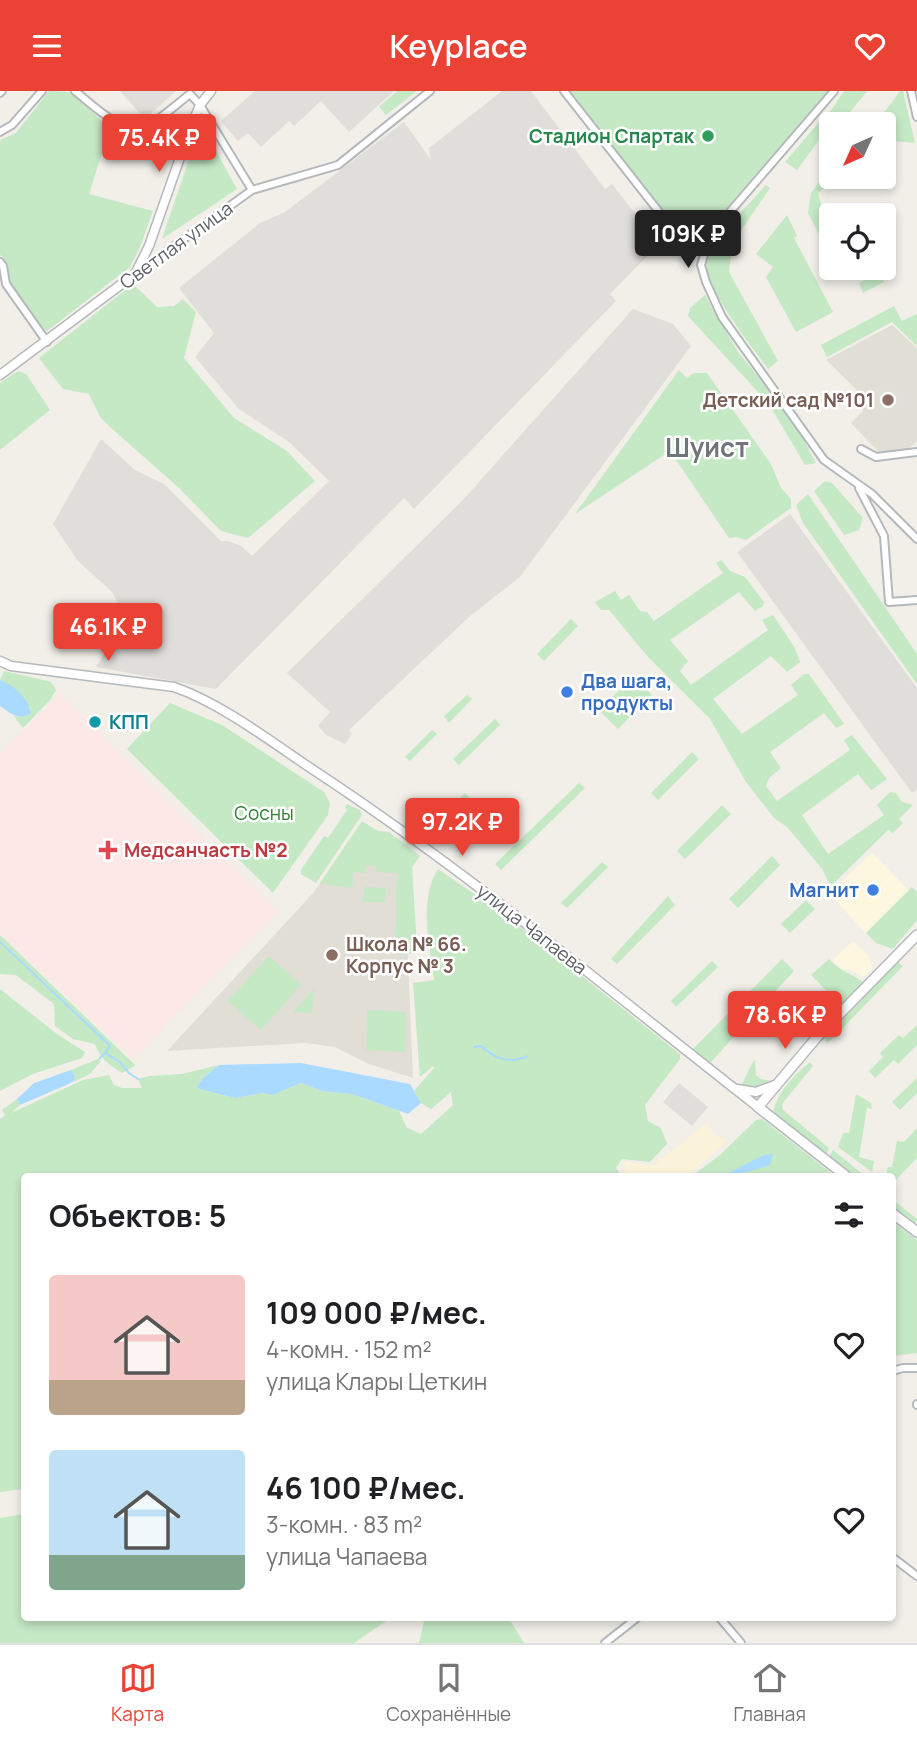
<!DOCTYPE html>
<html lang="ru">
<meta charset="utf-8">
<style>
:root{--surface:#fff;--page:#f6f6f6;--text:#202124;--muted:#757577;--line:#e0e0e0;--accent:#ea4335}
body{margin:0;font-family:Manrope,sans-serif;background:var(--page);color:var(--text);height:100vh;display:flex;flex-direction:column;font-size:26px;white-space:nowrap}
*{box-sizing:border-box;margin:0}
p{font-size:23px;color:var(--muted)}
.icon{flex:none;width:38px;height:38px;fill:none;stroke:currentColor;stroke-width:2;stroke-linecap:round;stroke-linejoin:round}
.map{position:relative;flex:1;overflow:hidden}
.panel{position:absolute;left:21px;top:1082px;width:875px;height:448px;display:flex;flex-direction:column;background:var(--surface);border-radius:7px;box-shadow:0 4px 10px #0003}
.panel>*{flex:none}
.needle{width:46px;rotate:225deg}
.controls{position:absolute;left:819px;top:21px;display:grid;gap:14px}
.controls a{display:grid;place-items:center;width:77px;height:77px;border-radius:7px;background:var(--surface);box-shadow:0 4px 10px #0003;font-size:35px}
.price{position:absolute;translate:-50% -60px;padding:0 16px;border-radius:7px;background:var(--accent);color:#fff;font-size:23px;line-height:46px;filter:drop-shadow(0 2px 4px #0008)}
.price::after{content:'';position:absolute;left:50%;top:42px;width:21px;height:16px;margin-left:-10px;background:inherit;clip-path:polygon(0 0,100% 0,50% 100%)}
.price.current{background:#222;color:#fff}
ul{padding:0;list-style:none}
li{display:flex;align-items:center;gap:21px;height:175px;padding:0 28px}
li span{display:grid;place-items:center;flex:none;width:196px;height:140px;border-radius:7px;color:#555}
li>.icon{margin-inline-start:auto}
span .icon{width:84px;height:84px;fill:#fffc;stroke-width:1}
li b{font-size:30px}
h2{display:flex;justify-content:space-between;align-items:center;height:84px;padding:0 28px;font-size:30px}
header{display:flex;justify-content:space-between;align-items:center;height:91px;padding:0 28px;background:var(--accent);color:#fff;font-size:32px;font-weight:600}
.tab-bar{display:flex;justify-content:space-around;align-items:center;height:98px;border-top:2px solid var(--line);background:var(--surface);font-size:19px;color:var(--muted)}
.tab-bar a{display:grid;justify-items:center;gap:4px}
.tab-bar .current{color:var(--accent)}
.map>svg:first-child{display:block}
.commercial{fill:#fef7e0}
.industrial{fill:#e0deda}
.education{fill:#e1ded6}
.medical{fill:#fce8e6}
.green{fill:#c5e8c5}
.sand{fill:#fbf3d9}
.water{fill:#aadaff}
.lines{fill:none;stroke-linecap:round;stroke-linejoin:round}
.stream{stroke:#aadaff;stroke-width:2}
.minor-casing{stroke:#b5b8bc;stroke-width:10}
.tertiary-casing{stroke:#b5b8bc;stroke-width:11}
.secondary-casing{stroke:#b6babf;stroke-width:12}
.minor{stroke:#fff;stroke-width:6}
.tertiary{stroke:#fff;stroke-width:8}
.secondary{stroke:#fff;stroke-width:9}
.leisure-dot{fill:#2e9e5b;stroke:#fff;stroke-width:2.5}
.education-dot{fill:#8d6e63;stroke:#fff;stroke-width:2.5}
.shop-dot{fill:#3f7fe0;stroke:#fff;stroke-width:2.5}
.culture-dot{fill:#0f9aa8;stroke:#fff;stroke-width:2.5}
.health-dot{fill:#e0444e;stroke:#fff;stroke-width:2.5}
.labels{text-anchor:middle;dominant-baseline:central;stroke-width:5;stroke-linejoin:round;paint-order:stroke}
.leisure-label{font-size:19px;font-weight:bold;fill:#27864d;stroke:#fff;text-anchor:end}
.street-label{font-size:19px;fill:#5f6368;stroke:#fff}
.education-label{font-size:19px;font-weight:bold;fill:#785e54;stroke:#fff;text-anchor:end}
.shop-label{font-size:19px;font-weight:bold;fill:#366cbe;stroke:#fff;text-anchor:start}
.culture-label{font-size:19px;font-weight:bold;fill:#0d838f;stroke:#fff;text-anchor:start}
.park-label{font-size:19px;fill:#348238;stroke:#fff}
.health-label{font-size:19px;font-weight:bold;fill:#be3a42;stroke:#fff;text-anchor:start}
.district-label{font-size:26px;font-weight:bold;fill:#70757a;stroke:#fff}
</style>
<header><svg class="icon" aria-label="menu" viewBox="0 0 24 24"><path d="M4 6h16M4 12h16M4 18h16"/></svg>Keyplace<svg class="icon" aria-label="heart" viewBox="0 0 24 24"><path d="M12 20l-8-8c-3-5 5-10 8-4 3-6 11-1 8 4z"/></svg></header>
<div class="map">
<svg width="917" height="1552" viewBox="0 0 917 1552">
<rect width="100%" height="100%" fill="#f1efe8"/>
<path class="commercial" d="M872,762L909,800L866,842L829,803Z
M853,850L869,865L872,878L864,886L850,878L843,879L833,869Z"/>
<path class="industrial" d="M120,0H176L145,28Z
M255,0H394L349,41L321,10L294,35L289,30L261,56L248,42L238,50L221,30Z
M502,0H531L605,98L612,93L659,153L610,203L616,210L414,418L404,407L216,598L96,576L120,538L123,521L112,501L78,470L53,433L101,348L135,379L164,393L221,450H229L241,455L252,465L329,390L289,351L239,318L195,266L214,242L179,197L260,132L285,121L404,31L431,69L429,57Z
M633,218L673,233L691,255L520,486L469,526L349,639L352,643L345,653L326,644L318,635L330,621L287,582L462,410Z
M790,423L917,597V699L912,702L737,461Z
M679,992L708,1016L692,1035L663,1011Z"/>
<path class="education" d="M892,234L917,257V350L898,367H889L878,360L851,332L863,320L856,298L826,269Z
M347,754L404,773L413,987L369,973L335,956L305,952L167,960L314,801Z"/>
<path class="medical" d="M60,602L278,821L133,968L0,842V663Z"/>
<path class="green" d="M49,0L70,1L110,37L89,103L153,120L140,156L130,176L47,240C33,230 19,210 10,195C5,184 13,172 0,164V49L16,42Z
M397,0H417L386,24L379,16Z
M566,0H828L709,137L679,131L658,118Z
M844,0H867L847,25L839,30L835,29L830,21Z
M900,0H903L915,52L894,50L884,53V33H876Z
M819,31L828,37L797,79L785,71Z
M201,33L237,98L162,148Z
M831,74V86H838L818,102L831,152V167L808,122L811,102Z
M766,94L770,97L732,153L729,181L778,270L768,278C753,257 708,201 707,177C707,167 713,154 718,146Z
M787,124L797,145L794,147L833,221L796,241L766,186L773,176L756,163Z
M879,182L884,191L863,202L859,192Z
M133,193L157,216L174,215L183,208L196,221L184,267L234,327L287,360L315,390L248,447L221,440L179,397L110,336L100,326L89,303L63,298L39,267Z
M705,204L738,261L792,327L816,372L805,374L769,313L688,225L690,217Z
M894,215L902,230L917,223V255L892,231L827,266L821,254Z
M679,279L687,287L694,282H707L771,373L781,397L791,408V417L746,449L736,446L729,447L670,360L575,423Z
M18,280L26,283L50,319L0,359V292Z
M825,390L832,392L863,427L859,439L844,444L814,400Z
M808,403L917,563V593L803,432L796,414Z
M721,469L730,480L745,486L764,511L763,515L755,520L739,501L670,549L688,570L680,580L691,594L768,539L762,529L773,524L795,557L800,571L787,581L771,565L713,608L742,643L798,604L791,594L804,583H809L844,633L836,637L824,622L770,661L781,677L769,687L766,695L777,710L850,659L844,649L852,644L887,688L871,699L858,683L802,724L828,763L884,724L877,714L890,701L896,702L902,711L913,714L899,728L903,732L893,742L888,739L830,796L823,779L787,736L774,727L746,691L710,628L648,566L609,519H601L595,511L615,500L621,509L629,504L640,520L647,521L654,530L723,482L716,472Z
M571,528L578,535L544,570L537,563Z
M4,580L51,591L56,599L51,608L23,637L14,625L21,626L31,618L17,600L0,589Z
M634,585L652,604L618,638L599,619Z
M467,604L472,608L449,632L444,625Z
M170,612L222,634L324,701L330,712L328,724L273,802L127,658Z
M495,628L500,634L459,674L453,668Z
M432,639L437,643L410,670L405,666Z
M692,661L699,668L658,709L651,702Z
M579,692L585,697L501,779L495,773Z
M465,702L471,708L440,739L434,733Z
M347,713L360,719L362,724L316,792L301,783V779L324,745L328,747L347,719L345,716Z
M722,714L731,723L685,768L677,760Z
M362,730L378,740L389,741L420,765L412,776L417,857L414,862L401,864L395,861L397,782L377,781L376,775L366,774L365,782L353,781V794L350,797L320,792Z
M772,765L780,774L738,817L729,808Z
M602,771L608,776L567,817L561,812Z
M438,778L506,825L680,963V968L645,1014L648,1030L661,1037L667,1053L650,1071L622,1068L616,1077L622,1085H24V1398L0,1401V1028L5,1024L2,1019L17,1008L20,1014L11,1022L83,989L109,984L114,994L122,997H142L138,988L150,985L182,983L219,974L203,987L196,997L235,1007L263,1002L273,1004L301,992L322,1000L352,1003L399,1020L407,1037L421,1043L453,1014L451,1001L431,1018L421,1012L414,1000L435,976H432L420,986L413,892L434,889C430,853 418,811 438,778Z
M364,796L386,797L385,811H363Z
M912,796L917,801V829L893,858L876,852L866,842Z
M668,805L675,814L617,873L611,868Z
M806,809L815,818L790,842L781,833Z
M0,844L134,973L135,975L122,982C110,975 99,966 95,953L73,948L55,935L54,913L16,884L0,883Z
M269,865L301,894L261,939L228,910Z
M782,868L794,880L710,972L693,958Z
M829,868C839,880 851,882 863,891L841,914L811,884Z
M712,870L718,876L676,916L671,910Z
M898,871L903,875L827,953L825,947Z
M0,898L57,943L85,961L82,967L33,983L0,1000Z
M314,898L312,922L293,921Z
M367,919L406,921L405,961L366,959Z
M917,934V954L898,973L894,969L875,987L869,980L883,966L880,962L899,944L903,947Z
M100,967V971L90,983L73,991L75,985L71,979Z
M755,969L756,984L761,988L772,990L755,999L740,995C748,986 747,978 755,969Z
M810,971L813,975L782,1013L783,1019L829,1057L825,1066L781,1031L773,1022C778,999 793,986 810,971Z
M917,987V1002L900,1019L892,1011Z
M856,1003L871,1012L872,1018L867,1017L859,1066L874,1070L872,1081L838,1056L843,1042H849Z
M762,1028L835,1085H692L720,1064L756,1029Z
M917,1037V1067L893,1092L892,1085H886L888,1076H892L897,1050L904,1051Z
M833,1059L865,1085H850L828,1068Z
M892,1108L917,1128L914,1135L893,1118Z
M892,1130L917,1149V1262L893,1265Z
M24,1423V1526H392L354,1552H0V1427Z
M425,1526H508L524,1552H419Z"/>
<path class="sand" d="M708,1032L713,1043L727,1050L687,1085H630L625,1083V1070L652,1075Z"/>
<path class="water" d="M0,589C14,594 29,608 31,622C20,631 10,622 0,615Z
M301,972L410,993L421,1012L408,1023L352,1003L322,1000L301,992L273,1004L263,1002L235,1007L196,997L203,987L219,974Z
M71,979L75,985L73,991L20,1014L17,1008L34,992Z
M773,1063L770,1074C758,1078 734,1085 722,1085L764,1064Z"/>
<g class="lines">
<path class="stream" d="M0,851L105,950L110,955L105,962
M474,956L481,955C495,968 509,973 528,965
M100,967L105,962L120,971L129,982L138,988"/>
<defs>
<path id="minor" d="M75,0C93,14 121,44 146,35C159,30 178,12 190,3L200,14L252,99
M564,0L663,126L688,139L712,141
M834,0L710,144L701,174L706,191L722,226L824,369L872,403L917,448
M911,0L917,26
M0,2L2,0
M0,41L12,34L42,0
M0,171L3,175L6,193L47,251
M135,183L252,99L338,74L430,0
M861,358L876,366L917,361
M859,397L884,445L889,511L917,509
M892,1280L903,1277H917
M917,1313V1314
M892,1466L917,1485
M719,1526L741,1552
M605,1552L638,1526"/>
<path id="tertiary" d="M0,284L135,183L149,155L190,38L200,14L211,0
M0,570L11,575L174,596C221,612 273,652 315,680C470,782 612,902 758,1016
M737,998L756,1001L775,994"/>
<path id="secondary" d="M846,1085L758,1016L817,946L917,844
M892,1122L917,1141"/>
</defs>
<use href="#minor" class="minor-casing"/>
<use href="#tertiary" class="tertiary-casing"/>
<use href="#secondary" class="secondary-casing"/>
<use href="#minor" class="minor"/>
<use href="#tertiary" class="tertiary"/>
<use href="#secondary" class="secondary"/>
</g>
<circle class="leisure-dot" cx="708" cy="45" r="7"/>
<g class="education-dot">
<circle cx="888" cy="309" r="7"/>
<circle cx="332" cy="864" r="7"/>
</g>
<g class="shop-dot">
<circle cx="567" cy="601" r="7"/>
<circle cx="873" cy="799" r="7"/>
</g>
<circle class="culture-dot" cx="95" cy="631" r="7"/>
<path class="health-dot" d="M104.5 748.5h7v7h7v7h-7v7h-7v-7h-7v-7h7z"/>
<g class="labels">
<g class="leisure-label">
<text x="694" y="45">Стадион Спартак</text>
</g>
<g class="street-label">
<text transform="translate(176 154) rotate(-36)">Светлая улица</text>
<text transform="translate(532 838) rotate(38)">улица Чапаева</text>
</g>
<g class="education-label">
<text x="874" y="309">Детский сад №101</text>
<text x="346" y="853" text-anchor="start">Школа № 66.<tspan x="346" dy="22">Корпус № 3</tspan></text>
</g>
<g class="shop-label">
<text x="581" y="590">Два шага,<tspan x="581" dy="22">продукты</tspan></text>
<text x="859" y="799" text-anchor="end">Магнит</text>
</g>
<g class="culture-label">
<text x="109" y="631">КПП</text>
</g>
<g class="park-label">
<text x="264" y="722">Сосны</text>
</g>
<g class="health-label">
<text x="124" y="759">Медсанчасть №2</text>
</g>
<g class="district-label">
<text x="707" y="356">Шуист</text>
</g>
</g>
</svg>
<div class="controls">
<a><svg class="needle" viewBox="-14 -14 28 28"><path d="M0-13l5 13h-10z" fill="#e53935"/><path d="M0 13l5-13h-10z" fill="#757577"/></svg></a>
<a><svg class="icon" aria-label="locate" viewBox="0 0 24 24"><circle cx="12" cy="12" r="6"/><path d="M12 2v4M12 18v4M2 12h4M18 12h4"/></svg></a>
</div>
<b class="price" style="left:159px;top:83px">75.4K ₽</b>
<b class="price current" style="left:688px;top:179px">109K ₽</b>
<b class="price" style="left:108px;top:572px">46.1K ₽</b>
<b class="price" style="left:462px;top:767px">97.2K ₽</b>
<b class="price" style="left:785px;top:960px">78.6K ₽</b>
<section class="panel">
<h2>Объектов: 5<svg class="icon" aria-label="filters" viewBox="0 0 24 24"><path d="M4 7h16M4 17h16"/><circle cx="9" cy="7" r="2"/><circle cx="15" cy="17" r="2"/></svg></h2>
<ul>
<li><span style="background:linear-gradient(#f6c9c9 75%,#b9a48a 0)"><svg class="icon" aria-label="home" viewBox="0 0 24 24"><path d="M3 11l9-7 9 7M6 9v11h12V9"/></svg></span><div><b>109 000 ₽/мес.</b><p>4-комн. · 152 m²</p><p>улица Клары Цеткин</p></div><svg class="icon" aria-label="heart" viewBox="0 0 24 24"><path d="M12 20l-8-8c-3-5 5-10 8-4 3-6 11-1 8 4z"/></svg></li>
<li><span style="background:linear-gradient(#bfe0f5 75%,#7fa58c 0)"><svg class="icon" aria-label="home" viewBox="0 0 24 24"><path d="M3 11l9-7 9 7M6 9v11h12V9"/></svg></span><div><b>46 100 ₽/мес.</b><p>3-комн. · 83 m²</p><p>улица Чапаева</p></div><svg class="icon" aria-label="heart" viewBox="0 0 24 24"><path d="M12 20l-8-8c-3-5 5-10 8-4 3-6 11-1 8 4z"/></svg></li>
</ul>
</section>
</div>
<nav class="tab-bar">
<a class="current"><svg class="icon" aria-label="map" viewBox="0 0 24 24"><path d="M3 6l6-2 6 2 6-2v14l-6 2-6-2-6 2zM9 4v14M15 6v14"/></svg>Карта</a>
<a><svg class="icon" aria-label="saved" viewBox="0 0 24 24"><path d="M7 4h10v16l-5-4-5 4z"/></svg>Сохранённые</a>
<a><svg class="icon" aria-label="home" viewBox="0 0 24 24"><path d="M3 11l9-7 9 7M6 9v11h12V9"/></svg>Главная</a>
</nav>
